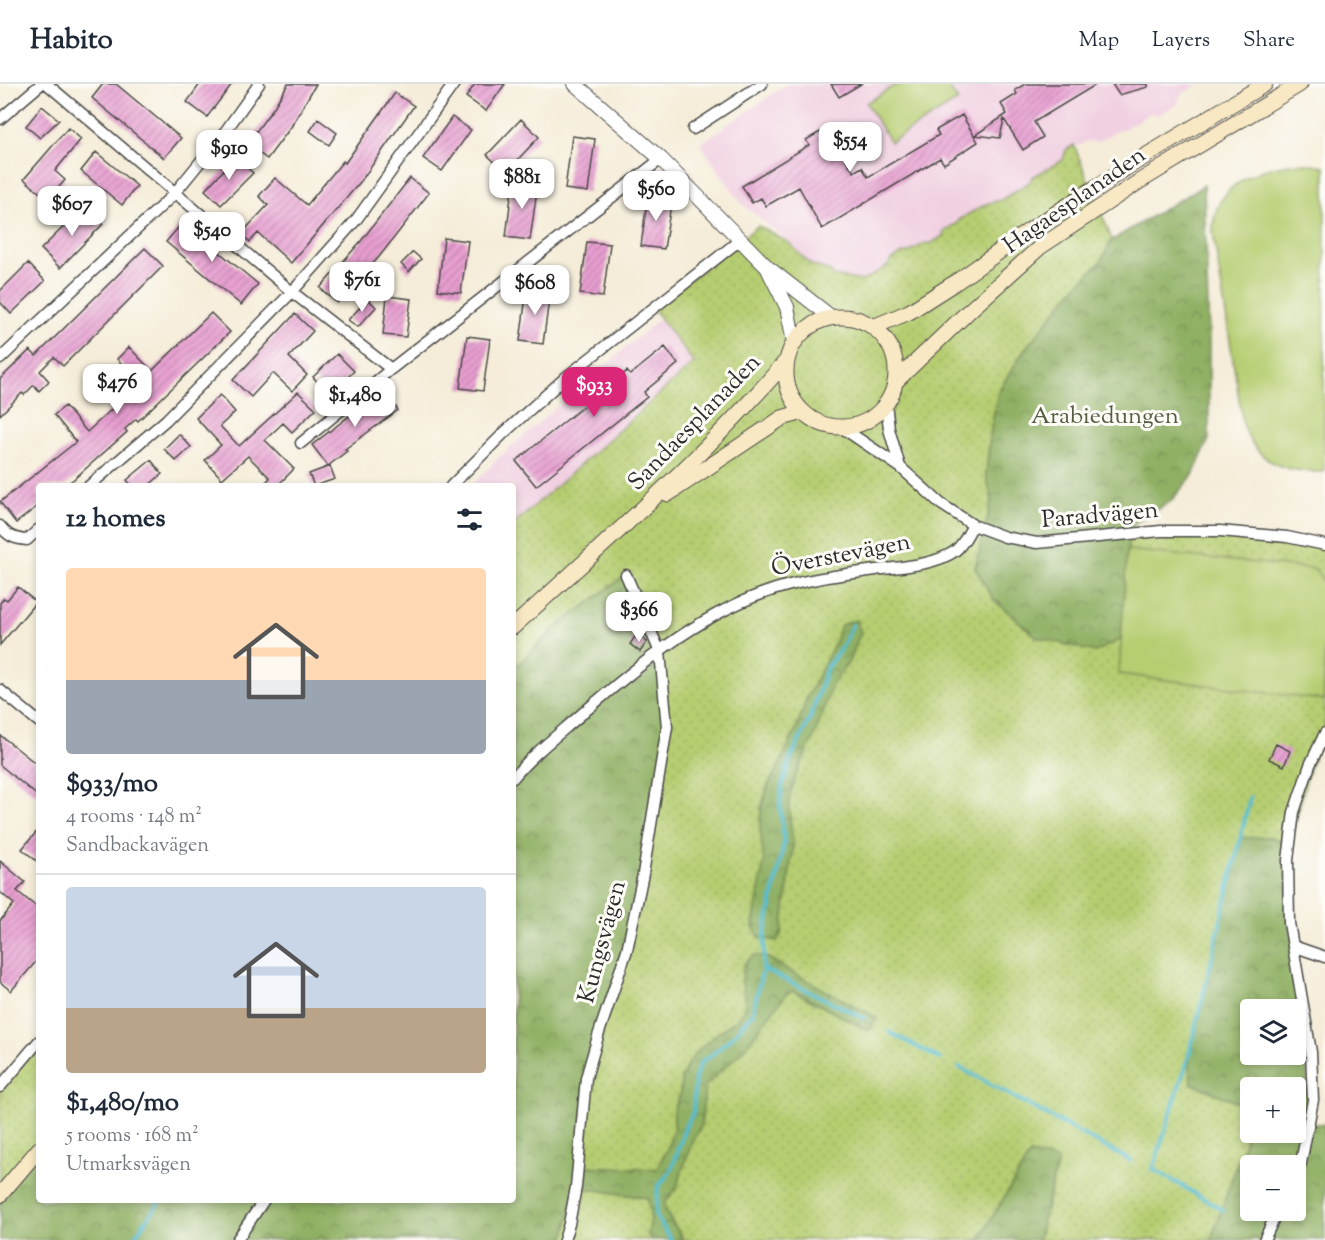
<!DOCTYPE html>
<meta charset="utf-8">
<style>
:root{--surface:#fff;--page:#f2f2f3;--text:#1f2937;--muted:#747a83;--line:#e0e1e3;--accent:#db2777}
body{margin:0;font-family:"Sorts Mill Goudy",serif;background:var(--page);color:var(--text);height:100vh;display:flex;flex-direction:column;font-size:22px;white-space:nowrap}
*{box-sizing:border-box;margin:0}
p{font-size:20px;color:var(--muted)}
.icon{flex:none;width:33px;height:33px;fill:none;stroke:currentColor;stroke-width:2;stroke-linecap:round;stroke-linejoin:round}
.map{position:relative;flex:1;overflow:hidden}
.details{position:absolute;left:36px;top:399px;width:480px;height:720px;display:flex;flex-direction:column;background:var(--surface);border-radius:6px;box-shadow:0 3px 9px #0003}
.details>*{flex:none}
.fabs{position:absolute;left:1240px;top:915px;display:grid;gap:12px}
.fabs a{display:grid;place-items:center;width:66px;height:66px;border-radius:6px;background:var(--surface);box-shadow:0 3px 9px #0003;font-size:30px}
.price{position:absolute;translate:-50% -51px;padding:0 14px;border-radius:12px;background:#fff;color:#222;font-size:20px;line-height:39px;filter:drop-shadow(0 2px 3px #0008)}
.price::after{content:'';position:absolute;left:50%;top:36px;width:18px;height:14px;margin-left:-9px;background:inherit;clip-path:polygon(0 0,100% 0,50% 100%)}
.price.on{background:var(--accent);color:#fff}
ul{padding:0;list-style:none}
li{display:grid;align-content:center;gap:12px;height:318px;padding:0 30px}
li+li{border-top:2px solid var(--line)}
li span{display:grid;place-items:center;height:186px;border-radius:6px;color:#555}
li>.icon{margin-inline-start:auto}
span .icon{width:108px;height:108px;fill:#fffc;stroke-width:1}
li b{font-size:26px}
h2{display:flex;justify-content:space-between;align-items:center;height:72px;padding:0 30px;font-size:26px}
header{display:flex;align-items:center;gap:36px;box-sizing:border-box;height:84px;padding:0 30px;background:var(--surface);border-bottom:2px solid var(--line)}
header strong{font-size:28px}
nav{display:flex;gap:33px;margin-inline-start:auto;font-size:21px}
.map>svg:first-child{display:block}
.built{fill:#f1d0e2}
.grass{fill:url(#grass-dots);stroke:#707c4e;stroke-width:1.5}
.forest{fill:url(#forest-crowns);stroke:#5e6e47;stroke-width:1.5;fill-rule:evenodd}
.park{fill:#b6cd71;stroke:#707c4e;stroke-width:1.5}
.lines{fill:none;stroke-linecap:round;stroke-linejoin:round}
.stream{stroke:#53bdcf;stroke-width:4}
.building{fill:url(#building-hatch)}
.minor-casing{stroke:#494845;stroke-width:13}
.tertiary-casing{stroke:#494845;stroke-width:16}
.secondary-casing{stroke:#494845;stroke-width:17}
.minor{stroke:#fff;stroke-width:10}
.tertiary{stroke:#fff;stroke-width:14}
.secondary{stroke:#f8e8c3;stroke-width:15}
.labels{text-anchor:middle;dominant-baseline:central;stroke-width:6;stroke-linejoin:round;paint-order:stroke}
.street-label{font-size:24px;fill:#2b2b2b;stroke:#fdfcf7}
.park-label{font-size:24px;fill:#555c40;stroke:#fdfcf7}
</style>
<header>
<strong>Habito</strong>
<nav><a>Map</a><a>Layers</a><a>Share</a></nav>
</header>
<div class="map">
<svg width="1325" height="1156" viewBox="0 0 1325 1156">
<defs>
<pattern id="grass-dots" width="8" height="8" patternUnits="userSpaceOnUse" patternTransform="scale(1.5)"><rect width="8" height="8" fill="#b6cd71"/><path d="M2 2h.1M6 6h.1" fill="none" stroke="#9db062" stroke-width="1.8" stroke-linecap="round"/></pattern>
<pattern id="forest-crowns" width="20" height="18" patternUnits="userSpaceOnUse" patternTransform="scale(1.5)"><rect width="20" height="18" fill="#90b063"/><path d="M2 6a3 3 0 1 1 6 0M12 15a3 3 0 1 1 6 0" fill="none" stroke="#768f52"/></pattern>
<pattern id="building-hatch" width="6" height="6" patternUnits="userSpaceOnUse" patternTransform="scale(1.5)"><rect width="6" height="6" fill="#e89fd1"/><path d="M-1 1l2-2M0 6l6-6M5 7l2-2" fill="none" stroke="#bc82aa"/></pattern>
</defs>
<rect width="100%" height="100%" fill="#fdfcf7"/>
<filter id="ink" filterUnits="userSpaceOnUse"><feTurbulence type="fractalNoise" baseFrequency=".0167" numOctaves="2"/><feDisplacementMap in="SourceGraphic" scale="12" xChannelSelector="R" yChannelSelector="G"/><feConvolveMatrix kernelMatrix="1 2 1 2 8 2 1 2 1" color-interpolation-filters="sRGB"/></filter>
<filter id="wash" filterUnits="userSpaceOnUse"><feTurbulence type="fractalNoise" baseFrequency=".008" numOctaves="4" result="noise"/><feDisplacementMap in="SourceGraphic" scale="24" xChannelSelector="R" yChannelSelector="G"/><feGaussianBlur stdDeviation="1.35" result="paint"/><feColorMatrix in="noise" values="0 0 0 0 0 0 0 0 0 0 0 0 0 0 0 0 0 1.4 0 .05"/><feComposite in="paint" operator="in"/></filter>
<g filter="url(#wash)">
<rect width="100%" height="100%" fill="#f5edd9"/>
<path class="built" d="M787,0H1198L1180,11L1178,20L1158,31L1150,29L1124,45H1119L1098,58L1087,57L1079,62L1074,61L1066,66L1063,76L1032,93L1031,98L1001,116L986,120L961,135L957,139L945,147L943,152L930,160L925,159L863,197L833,192L830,187L811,181L788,157L741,119L700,60Z
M660,234L695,279L513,441V402H472L497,375Z"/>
<path class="grass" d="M1074,61L1112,156L1100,179L1076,202L1025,265L998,308L991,344L986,391L992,416L975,484L1128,450L1161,447L1325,461V649L1310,681L1290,760L1191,999L1251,1024V1039L1211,1156H1038L1058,1077L1030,1070L979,1156H684L665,1127V1118L676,1105L692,1057L701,1042L704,1002C728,980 745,959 765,934C773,925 780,919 786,909L793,907L877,935L793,889L768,874L742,897L746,921L738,934L714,952L681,995L680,1011L674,1025V1043L668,1063L657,1085L578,1082L625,492L553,546L513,586V441L694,279L653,225L758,142L788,158L811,181L830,187L833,192L863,197L888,182L890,177L903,169H908L925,159L930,160L943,152L944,147L957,139L960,135L986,120L1001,116L1030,98L1032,93L1063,76L1066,66Z
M39,957V1065L0,1111V1003Z
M576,1103L648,1114L651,1136L648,1151L652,1156H564Z"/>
<path class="forest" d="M1204,101L1209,252V355L1193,391L1170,418L1135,439L1129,450L1121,555L1095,568L1037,553L994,516L975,484L992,416L986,391L991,344L998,308L1025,265L1076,202L1100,179L1112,156Z
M626,491L660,568L667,643L643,790L586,994L578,1082L657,1085L668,1063L674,1043V1025L680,1011L681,995L687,981L695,970L714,952L738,934L746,921L742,897L744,880L754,871L768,874L793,889L877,934L869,947L793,907L787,909L743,966L705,1002L701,1042L692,1057L676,1105L665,1118V1127L684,1156H652L648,1151L651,1136L648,1114L576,1103L564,1156H0V1111L39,1065V1116H513V586L553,546Z
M856,536L861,548L848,579L832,600L816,648L796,691L790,711L789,722L793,763L782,848L777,857L760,854L753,842L764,778L760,744L761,725L768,701L779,682L797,643L807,613L832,565L841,541Z
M1271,753L1290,760L1289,839L1304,921L1309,1040H1325V1156H1211L1251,1039V1048H1296V1004H1251V1024L1191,999L1189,971L1241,754ZM1251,926H1296V970H1251ZM1251,1082H1296V1126H1251Z
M1030,1070L1058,1076L1038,1156H979Z"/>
<path class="park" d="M897,0H947L958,17L890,58L866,19Z
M1300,79L1325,82L1324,388C1285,388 1256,380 1243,340L1213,148C1212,101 1259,82 1300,79Z
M1127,466L1316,485L1325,502L1324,616L1119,590Z"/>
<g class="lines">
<path class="stream" d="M763,885L864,934
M889,948L940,975
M959,983L1131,1077
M1223,1126L1153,1085L1189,971L1250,713
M132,1156L161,1116
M671,1156L656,1132L658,1103L671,1086L686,1041L693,1029L695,994L701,978L709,973L732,953L752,930L763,885L765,850L784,759L780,719L782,702L790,676L810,634L827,583L844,560L852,541"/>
</g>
<g id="blocks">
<path class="building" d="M103,0H116L181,54L164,74L92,14Z
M200,0H232L207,33L187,18Z
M288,0H316L291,43L267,75L247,60L274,23Z
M475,0H505L486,27L466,13Z
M831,0H861L839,13Z
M1025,0H1097L1034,38L1043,53L1023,66L1004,35L1000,54L975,51L1007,30L1001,20L1017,10L1015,6Z
M1112,0H1148V3L1119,11Z
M395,9L414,22L361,97L291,179L258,149L250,158L241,150L268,121L259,112L275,94L307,121L343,77L345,79Z
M42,22L59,36L40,54L26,42Z
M962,31L978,58L944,80L940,74L822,145L799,103L766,122L761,114L752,119L742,102L809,61L806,56L820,48L823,53L829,49L854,88L862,83L868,93L939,51L936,46Z
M452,33L471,46L442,87L423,74Z
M318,35L337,49L329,61L310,47Z
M521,35L539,53L506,88L487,71Z
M68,44L81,55L55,87L65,96L48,116L24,95Z
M572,52L595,55L588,108L565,105Z
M96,68L137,102L122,121L81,87Z
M236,73L253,89L221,121L205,106Z
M410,94L429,109L379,173L337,219L320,204L361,157Z
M513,96L538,99L530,156L506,153Z
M648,110L672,114L664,165L641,162Z
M85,122L103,140L60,184L41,165Z
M183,138L258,200L241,221L166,158Z
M444,154L468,157L461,209L438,206Z
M587,158L610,160L603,213L580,210Z
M145,164L163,182L63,282L54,273L40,287L49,297L39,307L34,301L24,311L22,309L0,331V295L30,266L36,272Z
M413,168L421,175L409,188L401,180Z
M28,179L45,197L11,230L0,218V207Z
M527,205L550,208L543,260L520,257Z
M387,212L411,215L406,253L383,251Z
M368,215L376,223L358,243L348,236Z
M211,229L230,248L138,337L136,335L125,345L127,348L74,395L64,402H39V421L16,439L0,418L76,358L54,331L65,322L87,348L140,299L117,275L129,263L152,287Z
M295,230L313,247L289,273L307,291L292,307L273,289L251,313L233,296Z
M467,252L490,255L483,307L460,304Z
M665,263L678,280L644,308L647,313L536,402L516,377L627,287L630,291Z
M337,270L354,287L330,311L313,293Z
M383,306L398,326L345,365L347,367L328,382L312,361Z
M298,308L316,325L292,348L283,339L265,356L294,385L277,402H262L270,394L248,372L222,395L205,376L221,361L196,334L220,311L235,328L220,342L239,362Z
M179,350L191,363L176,377L164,365Z
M151,376L162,390L148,402H132L127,396Z
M330,382L335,395L314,402L309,390Z
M18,503L36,518L0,561V519L4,514L7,516Z
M637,550L647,558L640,568L630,560Z
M0,651L39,682V713L0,681Z
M1276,660L1290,667L1284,682L1269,675Z
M39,745V779L22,765Z
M0,777L25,798L17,807L39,825V874L11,907L0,898V837L14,820L0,808Z"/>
</g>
</g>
<g filter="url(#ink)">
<use href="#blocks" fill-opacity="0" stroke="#494845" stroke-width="1.5"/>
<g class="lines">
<defs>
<path id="minor" d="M47,0L292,208L391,285
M0,35L41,0
M693,45L762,0
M0,275L174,110L227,45L259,0
M886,319L889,345L900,383
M841,343L900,383L941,420L973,441L1005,453L1037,459L1161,447H1220L1287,453L1325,461
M301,359L391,285L661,75
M89,402L166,336L292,208L356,136L454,0
M451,402L505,348L566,293L740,156
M0,442C8,452 14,455 27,456L39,445
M0,606L39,638
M513,694C531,672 554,654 576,635C632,587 693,534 764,509C800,496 838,491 876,486C899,483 936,481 955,467C963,461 968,450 973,441
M1293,862L1325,873
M0,1003L39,957
M1296,1089L1301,1079L1313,1016L1311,968L1289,839L1288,776L1294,728L1310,681L1325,649
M237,1156L264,1116
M564,1156L569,1140L576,1103L586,994L599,949L627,866L643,790L667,643L660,568L626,491
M1264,1156L1278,1126"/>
<path id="tertiary" d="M575,0L661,75L767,183L831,233
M769,187L787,223L794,258"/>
<path id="secondary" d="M786 288a55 55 0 1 1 110 0a55 55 0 1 1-110 0Z
M873,243L909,228L956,198L1030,146L1129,82L1265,0
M895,298L969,227L1040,163L1140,97L1300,0
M668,410L782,334L803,328
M513,543C607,457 704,373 787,276
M0,1111L39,1065"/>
</defs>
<use href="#minor" class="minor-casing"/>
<use href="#tertiary" class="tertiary-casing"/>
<use href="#secondary" class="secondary-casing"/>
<use href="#minor" class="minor"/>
<use href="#tertiary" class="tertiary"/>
<use href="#secondary" class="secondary"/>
</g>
</g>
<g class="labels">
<g class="street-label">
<text transform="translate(1075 117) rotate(-35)">Hagaesplanaden</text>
<text transform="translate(695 339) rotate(-46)">Sandaesplanaden</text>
<text transform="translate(1100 432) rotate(-5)">Paradvägen</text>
<text transform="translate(841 472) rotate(-11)">Överstevägen</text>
<text transform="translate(603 858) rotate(-75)">Kungsvägen</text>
</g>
<g class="park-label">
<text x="1105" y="333">Arabiedungen</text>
</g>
</g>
</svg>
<div class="fabs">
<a><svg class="icon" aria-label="layers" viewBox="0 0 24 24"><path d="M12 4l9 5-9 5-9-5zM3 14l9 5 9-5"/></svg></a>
<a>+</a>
<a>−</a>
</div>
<b class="price" style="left:850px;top:89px">$554</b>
<b class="price" style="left:229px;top:97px">$910</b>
<b class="price" style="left:522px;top:126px">$881</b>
<b class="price" style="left:656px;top:138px">$560</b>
<b class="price" style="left:72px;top:153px">$607</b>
<b class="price" style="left:212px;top:179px">$540</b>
<b class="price" style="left:362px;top:229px">$761</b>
<b class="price" style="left:535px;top:232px">$608</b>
<b class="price" style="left:117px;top:331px">$476</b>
<b class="price on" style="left:594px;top:334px">$933</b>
<b class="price" style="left:355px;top:344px">$1,480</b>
<b class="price" style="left:639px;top:559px">$366</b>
<section class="details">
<h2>12 homes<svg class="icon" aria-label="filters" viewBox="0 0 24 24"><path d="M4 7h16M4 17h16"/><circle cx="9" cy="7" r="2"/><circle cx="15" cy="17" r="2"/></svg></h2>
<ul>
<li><span style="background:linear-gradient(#ffd9b3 60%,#9aa5b1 0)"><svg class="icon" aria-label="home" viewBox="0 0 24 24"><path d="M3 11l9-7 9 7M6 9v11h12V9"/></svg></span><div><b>$933/mo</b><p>4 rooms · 148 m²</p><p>Sandbackavägen</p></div></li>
<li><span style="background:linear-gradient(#c9d6e8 65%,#b9a48a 0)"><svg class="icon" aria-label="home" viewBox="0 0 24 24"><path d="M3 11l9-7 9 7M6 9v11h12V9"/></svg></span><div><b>$1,480/mo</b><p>5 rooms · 168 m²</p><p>Utmarksvägen</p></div></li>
</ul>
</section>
</div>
